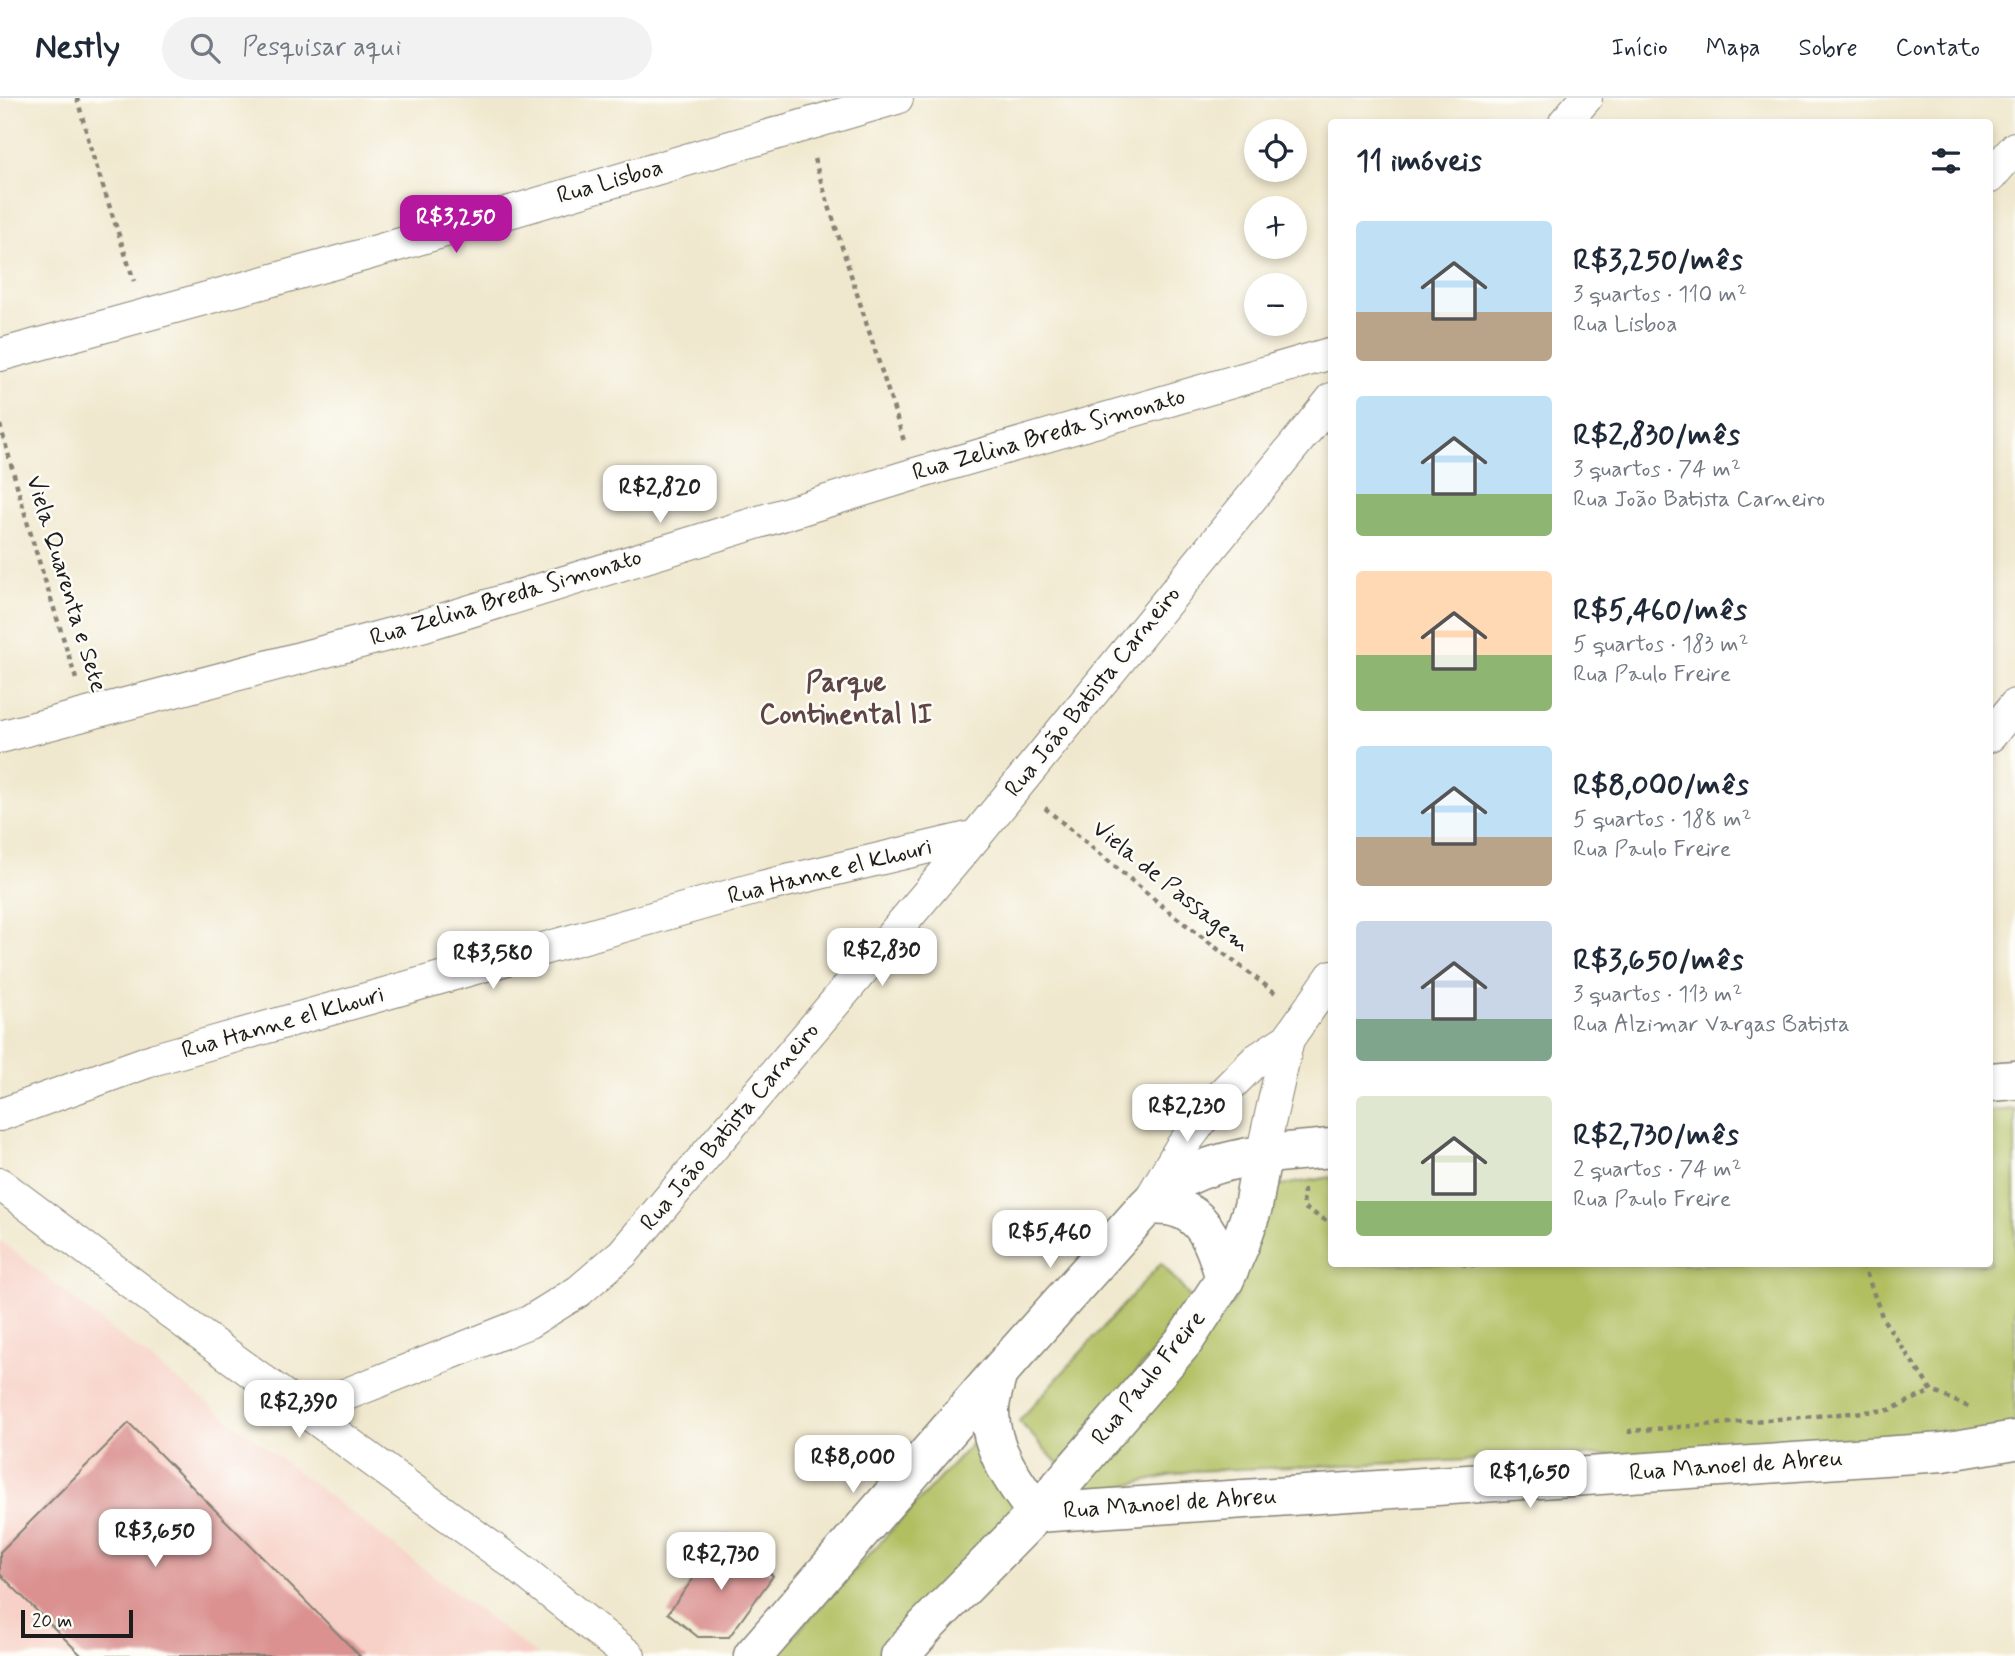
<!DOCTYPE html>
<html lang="pt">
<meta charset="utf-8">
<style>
:root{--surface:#fff;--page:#f2f2f3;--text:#1f2937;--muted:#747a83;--line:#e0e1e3;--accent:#b5179e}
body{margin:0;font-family:Mynerve,sans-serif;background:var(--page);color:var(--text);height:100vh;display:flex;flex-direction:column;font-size:26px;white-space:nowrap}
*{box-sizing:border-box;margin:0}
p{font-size:23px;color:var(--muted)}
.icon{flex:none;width:38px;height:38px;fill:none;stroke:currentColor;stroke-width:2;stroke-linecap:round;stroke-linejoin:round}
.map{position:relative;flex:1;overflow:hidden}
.drawer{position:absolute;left:1328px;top:21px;width:665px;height:1148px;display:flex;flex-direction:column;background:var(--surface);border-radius:7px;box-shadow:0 4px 10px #0003}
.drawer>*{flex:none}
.controls{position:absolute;left:1244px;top:21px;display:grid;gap:14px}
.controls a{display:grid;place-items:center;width:63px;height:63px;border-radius:50%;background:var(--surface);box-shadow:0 4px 10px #0003;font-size:35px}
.scale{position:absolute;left:21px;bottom:18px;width:112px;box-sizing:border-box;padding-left:7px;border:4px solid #1c1c1c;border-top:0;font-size:19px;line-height:24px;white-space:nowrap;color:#1c1c1c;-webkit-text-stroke:5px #fdfcf7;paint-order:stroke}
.price{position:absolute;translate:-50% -60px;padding:0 16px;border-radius:14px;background:#fff;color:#222;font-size:23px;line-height:46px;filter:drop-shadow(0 2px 4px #0008)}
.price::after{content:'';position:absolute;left:50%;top:42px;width:21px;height:16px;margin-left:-10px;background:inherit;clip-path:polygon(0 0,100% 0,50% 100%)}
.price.active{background:var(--accent);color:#fff}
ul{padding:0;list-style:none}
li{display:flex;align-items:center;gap:21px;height:175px;padding:0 28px}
li span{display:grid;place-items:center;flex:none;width:196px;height:140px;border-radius:7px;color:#555}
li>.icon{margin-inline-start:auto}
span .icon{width:84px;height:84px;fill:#fffc;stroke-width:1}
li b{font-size:30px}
h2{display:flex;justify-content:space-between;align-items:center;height:84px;padding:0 28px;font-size:30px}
header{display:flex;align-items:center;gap:42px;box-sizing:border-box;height:98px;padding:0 35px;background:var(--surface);border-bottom:2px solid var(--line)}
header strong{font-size:33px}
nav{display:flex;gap:38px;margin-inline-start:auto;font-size:24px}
.search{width:490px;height:63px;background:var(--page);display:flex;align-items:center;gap:18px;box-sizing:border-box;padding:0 24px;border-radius:38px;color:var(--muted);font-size:26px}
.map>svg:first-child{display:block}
.built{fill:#f7d1c7}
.green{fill:#b1bf61;stroke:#666e3e;stroke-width:2}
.building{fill:#da9190}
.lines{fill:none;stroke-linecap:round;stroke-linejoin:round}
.street-casing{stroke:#868275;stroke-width:34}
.secondary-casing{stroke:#868275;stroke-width:41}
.path{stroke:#868275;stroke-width:4.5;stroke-dasharray:5 5;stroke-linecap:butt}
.street{stroke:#fff;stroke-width:32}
.secondary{stroke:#fff;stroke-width:38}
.labels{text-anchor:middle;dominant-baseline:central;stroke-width:5;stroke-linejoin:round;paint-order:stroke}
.street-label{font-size:24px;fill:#1c1c1c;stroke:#fdfcf7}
.quarter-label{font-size:28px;font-weight:bold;fill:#5e4545;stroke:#fdfcf7}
</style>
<header>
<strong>Nestly</strong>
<div class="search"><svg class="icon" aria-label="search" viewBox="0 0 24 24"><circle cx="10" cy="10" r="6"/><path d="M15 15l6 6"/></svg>Pesquisar aqui</div>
<nav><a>Início</a><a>Mapa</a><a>Sobre</a><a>Contato</a></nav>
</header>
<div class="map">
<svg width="2015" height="1558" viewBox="0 0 2015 1558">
<rect width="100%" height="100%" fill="#fdfcf7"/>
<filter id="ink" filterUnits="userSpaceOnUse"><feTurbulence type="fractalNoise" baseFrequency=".0143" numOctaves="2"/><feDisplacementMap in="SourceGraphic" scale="14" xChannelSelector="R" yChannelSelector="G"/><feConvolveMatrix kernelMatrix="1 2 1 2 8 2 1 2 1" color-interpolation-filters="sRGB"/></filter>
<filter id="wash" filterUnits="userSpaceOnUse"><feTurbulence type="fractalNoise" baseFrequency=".00686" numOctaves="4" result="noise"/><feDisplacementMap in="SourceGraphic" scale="28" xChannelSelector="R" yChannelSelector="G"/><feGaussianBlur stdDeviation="1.57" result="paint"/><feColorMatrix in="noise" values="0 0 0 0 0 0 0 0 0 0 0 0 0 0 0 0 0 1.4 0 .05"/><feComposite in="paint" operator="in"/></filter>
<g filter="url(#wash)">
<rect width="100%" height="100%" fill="#f0e8ce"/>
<path class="built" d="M0,1142L99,1222L538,1558H0Z"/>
<path class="green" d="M2015,1011V1333L1861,1347L1191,1373L1062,1402L1234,1203L1276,1088L1332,1079V1166H1990V1013Z
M1161,1165L1195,1205L1059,1367L1019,1323Z
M975,1342L1020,1407L883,1558H775Z"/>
<g id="blocks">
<path class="building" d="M129,1325L360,1558H82L0,1476V1454Z
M726,1436L773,1478L729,1539H698L668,1515Z"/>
</g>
</g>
<g filter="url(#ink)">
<use href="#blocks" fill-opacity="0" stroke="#868275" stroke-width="2"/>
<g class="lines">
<defs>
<path id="street" d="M1565,24L1586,0
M1990,79L2015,50
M0,257L367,156L897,0
M1990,638L2015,607
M0,639L425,527L915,376L1332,255
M0,1017L155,961L761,789L976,738
M1262,1057L1288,941
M0,1086L198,1235L517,1468L629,1558
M1151,1100L1180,1051L1220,998L1256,962L1288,941L1332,878
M304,1313L529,1224L579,1193L623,1155L976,738L1332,301"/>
<path id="secondary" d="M1990,984L2015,982
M1147,1108C1200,1103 1212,1137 1225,1181
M998,1275C995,1287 990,1300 990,1312C989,1350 1015,1386 1037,1415L1943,1354L2015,1342
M753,1558L998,1275L1147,1108C1153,1102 1160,1095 1167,1090C1214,1057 1277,1055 1332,1050
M900,1558L926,1528L1037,1415L1185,1242L1225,1181L1240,1147L1253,1109L1262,1057"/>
</defs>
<use href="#street" class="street-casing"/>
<use href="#secondary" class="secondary-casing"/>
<path class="path" d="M77,0L93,58L134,183
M814,61L904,343
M0,327L33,444L77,584
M1045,710L1172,816L1278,897
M1304,1091L1303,1109L1332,1126
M1462,1166L1473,1168L1482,1166
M1863,1166L1883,1221L1932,1293L1969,1309
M1630,1336V1333L1889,1312L1932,1293"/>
<use href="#street" class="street"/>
<use href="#secondary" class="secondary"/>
</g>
</g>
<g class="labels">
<g class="street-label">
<text transform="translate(610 84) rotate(-16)">Rua Lisboa</text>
<text transform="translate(1049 337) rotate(-16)">Rua Zelina Breda Simonato</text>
<text transform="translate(66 486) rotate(73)">Viela Quarenta e Sete</text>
<text transform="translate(506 500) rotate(-17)">Rua Zelina Breda Simonato</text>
<text transform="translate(1093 594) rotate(-51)">Rua João Batista Carneiro</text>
<text transform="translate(830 774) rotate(-14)">Rua Hanne el Khouri</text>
<text transform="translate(1171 789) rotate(39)">Viela de Passagem</text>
<text transform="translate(283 925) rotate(-16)">Rua Hanne el Khouri</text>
<text transform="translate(730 1029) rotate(-50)">Rua João Batista Carneiro</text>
<text transform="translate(1149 1280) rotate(-51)">Rua Paulo Freire</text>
<text transform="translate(1736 1368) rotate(-4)">Rua Manoel de Abreu</text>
<text transform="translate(1170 1406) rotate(-4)">Rua Manoel de Abreu</text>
</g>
<g class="quarter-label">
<text x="846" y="585">Parque<tspan x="846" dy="32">Continental II</tspan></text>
</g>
</g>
</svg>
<div class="controls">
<a><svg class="icon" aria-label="locate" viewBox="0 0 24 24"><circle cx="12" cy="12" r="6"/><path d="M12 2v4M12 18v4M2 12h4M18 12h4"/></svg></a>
<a>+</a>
<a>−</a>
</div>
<div class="scale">20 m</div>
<b class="price active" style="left:456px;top:157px">R$3,250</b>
<b class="price" style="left:660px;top:427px">R$2,820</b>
<b class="price" style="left:882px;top:890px">R$2,830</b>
<b class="price" style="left:493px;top:893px">R$3,580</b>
<b class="price" style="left:1187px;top:1046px">R$2,230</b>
<b class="price" style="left:1050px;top:1172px">R$5,460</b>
<b class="price" style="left:299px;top:1342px">R$2,390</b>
<b class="price" style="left:853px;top:1397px">R$8,000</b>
<b class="price" style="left:1530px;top:1412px">R$1,650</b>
<b class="price" style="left:155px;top:1471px">R$3,650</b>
<b class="price" style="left:721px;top:1494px">R$2,730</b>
<section class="drawer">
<h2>11 imóveis<svg class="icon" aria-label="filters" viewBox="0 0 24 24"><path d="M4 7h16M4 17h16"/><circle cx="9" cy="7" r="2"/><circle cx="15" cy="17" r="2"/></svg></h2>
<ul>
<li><span style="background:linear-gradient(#bfe0f5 65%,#b9a48a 0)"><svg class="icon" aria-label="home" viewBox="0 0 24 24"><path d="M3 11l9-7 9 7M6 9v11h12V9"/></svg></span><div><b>R$3,250/mês</b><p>3 quartos · 110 m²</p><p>Rua Lisboa</p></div></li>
<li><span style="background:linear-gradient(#bfe0f5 70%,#8fb573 0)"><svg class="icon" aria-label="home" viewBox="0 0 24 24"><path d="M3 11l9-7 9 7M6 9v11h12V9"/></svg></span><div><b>R$2,830/mês</b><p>3 quartos · 74 m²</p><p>Rua João Batista Carneiro</p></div></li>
<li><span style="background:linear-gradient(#ffd9b3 60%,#8fb573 0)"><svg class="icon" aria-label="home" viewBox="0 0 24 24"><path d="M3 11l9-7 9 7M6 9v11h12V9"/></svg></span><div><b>R$5,460/mês</b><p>5 quartos · 183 m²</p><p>Rua Paulo Freire</p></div></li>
<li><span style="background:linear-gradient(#bfe0f5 65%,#b9a48a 0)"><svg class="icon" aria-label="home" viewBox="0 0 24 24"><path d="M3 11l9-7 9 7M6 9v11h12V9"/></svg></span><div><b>R$8,000/mês</b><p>5 quartos · 188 m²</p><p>Rua Paulo Freire</p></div></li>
<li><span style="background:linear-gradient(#c9d6e8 70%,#7fa58c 0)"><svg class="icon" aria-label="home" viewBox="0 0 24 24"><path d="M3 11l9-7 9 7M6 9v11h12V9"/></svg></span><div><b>R$3,650/mês</b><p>3 quartos · 113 m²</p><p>Rua Alzimar Vargas Batista</p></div></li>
<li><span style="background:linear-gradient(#dfe7d0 75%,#8fb573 0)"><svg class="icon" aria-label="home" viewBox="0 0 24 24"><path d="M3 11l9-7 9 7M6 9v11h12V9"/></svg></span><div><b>R$2,730/mês</b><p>2 quartos · 74 m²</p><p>Rua Paulo Freire</p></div></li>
</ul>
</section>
</div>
